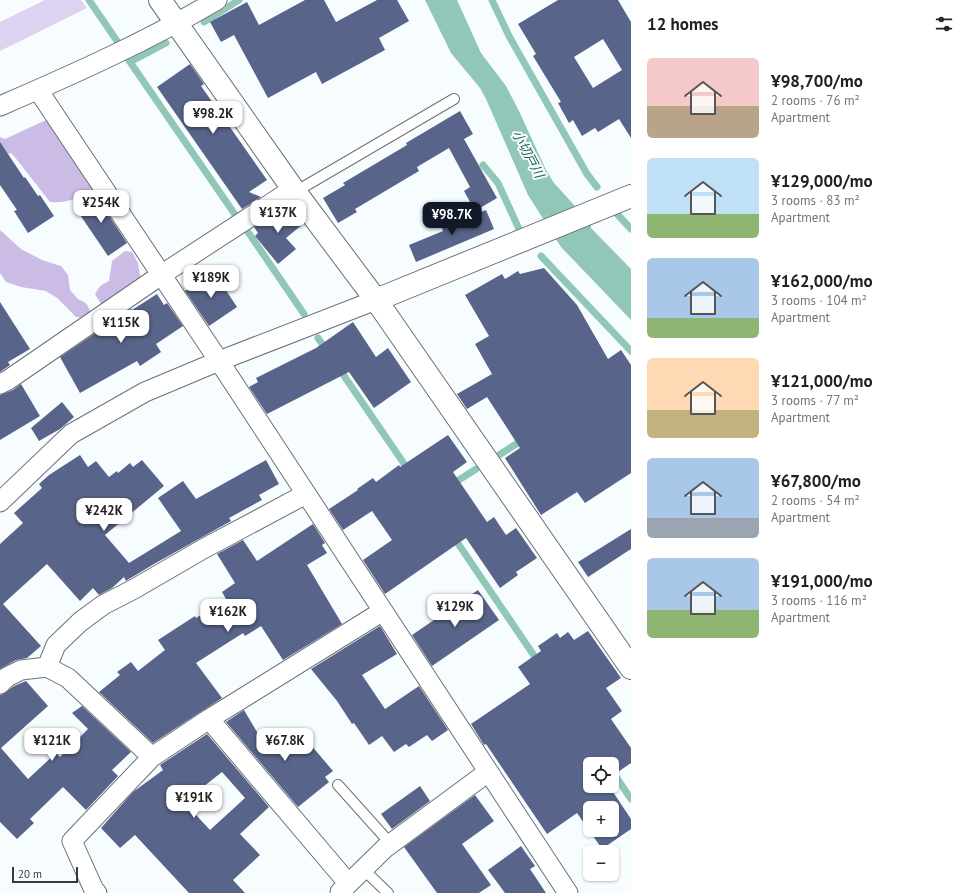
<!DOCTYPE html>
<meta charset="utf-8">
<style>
:root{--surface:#fff;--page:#f2f2f2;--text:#202124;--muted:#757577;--accent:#111827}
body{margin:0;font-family:"PT Sans","Noto Sans JP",sans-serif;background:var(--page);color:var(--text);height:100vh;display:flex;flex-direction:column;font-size:15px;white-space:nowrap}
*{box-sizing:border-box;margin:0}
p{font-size:13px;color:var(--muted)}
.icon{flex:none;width:22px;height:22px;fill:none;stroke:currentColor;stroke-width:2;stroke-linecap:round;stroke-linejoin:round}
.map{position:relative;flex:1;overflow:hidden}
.sheet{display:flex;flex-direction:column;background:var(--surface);width:340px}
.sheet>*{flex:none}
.fabs{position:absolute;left:583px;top:757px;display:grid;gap:8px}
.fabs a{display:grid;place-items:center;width:36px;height:36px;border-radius:6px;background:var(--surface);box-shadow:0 1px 3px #0004;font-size:20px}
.scale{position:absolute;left:12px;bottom:10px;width:66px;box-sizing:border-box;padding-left:4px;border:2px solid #37393b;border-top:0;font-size:11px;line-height:14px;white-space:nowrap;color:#37393b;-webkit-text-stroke:3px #f7fcff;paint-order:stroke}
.price{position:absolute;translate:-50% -34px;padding:0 9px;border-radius:8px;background:#fff;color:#222;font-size:13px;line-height:26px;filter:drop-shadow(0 1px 2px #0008)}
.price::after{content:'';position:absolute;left:50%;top:24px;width:12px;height:9px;margin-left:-6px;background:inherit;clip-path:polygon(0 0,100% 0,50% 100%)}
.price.selected{background:var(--accent);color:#fff}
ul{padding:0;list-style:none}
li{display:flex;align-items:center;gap:12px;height:100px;padding:0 16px}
li span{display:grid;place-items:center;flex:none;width:112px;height:80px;border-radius:6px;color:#555}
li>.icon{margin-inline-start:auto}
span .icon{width:48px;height:48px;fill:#fffc;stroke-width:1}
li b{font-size:17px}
h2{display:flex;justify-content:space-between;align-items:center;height:48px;padding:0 16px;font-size:17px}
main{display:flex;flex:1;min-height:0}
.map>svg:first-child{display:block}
.green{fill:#ddd2f1}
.forest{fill:#cbbce6}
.water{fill:#90c7b9}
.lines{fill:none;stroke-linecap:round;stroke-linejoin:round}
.stream{stroke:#90c7b9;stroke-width:7}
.building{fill:#586489;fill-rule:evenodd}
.lane-casing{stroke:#6b7175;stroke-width:12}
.street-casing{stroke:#6b7175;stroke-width:21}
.secondary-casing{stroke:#6b7175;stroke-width:24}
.lane{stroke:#fff;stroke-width:10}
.street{stroke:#fff;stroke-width:19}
.secondary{stroke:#fff;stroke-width:22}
.labels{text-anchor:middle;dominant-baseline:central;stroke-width:4;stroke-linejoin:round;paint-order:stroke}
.water-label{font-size:13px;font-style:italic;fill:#175f51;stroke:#f7fcff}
</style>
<main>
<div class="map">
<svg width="631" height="893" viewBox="0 0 631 893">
<rect width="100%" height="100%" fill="#f7fcff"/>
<path class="green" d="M45,0H81L87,8L0,51V22Z"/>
<path class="forest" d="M46,120H52L96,190C82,196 67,204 50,202L14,156L11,153L0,157V137L5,139Z
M0,230L21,249L42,260L61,266L68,275L70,290L78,299L86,303L91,312L87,318L76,317L57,298L46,291L21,287L6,282L0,273Z
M125,251L132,252L138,263L141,281L104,309L95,294L100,286L109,281L112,261Z"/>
<path class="water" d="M425,0H457L481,53L506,86L519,111L546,170L554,183L575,206L591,219V228L631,269V320L561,247L528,195L486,99L480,88L451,53Z"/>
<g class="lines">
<path class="stream" d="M89,0L117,41
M492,0L509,36L587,174L597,187
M204,22L239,0
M128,59L236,216
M130,62L166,43
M483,165L498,183L519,229
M618,215L631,229
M246,229L304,314
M541,256L631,351
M318,338L327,351
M338,367L409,471
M499,455L524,439
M451,485L476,469
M453,536L539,663
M612,771L631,799"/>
</g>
<path class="building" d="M305,0H324L336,22L377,0H397L409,21L379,38L385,50L322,84L316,72L268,98L234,35L221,42L210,22L247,2L259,25Z
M558,0H618L631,22V138L619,119L598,132L595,128L582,136L573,120L569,123L558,103L561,102L533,56L536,54L518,24ZM603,39L622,70L593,88L574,57Z
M190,64L204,84L201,86L267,180L249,192L261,197L242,209L157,87Z
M460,111L473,134L464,139L497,198L475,211L464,191L470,187L449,148L417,167L419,171L355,209L357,212L338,223L323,198L345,185L343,183L407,145L406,143Z
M0,142L24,178L25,177L38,196L40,195L54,216L28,233L14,211L17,210L0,185Z
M94,193L127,243L108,256L74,206Z
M288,206L303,224L286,238L296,249L278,264L255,236L258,233L254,227Z
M486,210L494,229L416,262L409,245L443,231L442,228Z
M544,268L577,305L608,359L621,350L631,365V473L585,503L577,492L541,515L505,458L520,448L487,397L467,409L457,394L492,374L475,344L489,336L465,295L502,274L505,279L518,271L520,274Z
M214,272L237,307L209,326L185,291Z
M157,294L164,305L167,303L183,326L156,344L161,352L140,366L137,361L80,393L60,357L131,309L132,310Z
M0,302L30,349L8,362L10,365L0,372Z
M353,322L376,357L388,348L411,382L374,408L349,372L267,414L249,387L258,382L256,378L316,348Z
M21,384L40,416L0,440V395L13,390Z
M62,402L74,417L60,429L39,441L31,428Z
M448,435L467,462L453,472L487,522L494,517L506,535L516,528L537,558L516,572L518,575L500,588L466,538L385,594L363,560L392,540L372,511L343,530L329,509L358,490L357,489L373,478L376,482L399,465L400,467Z
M80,455L88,467L96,461L109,477L117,471L118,473L130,463L133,467L142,460L164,486L105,535L129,563L181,531L158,498L183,481L196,499L266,460L279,484L259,495L262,500L229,518L231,521L154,564L129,579L126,581L124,577L112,588L99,595L93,588L80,601L47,564L3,604L41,646L27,658L16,660L0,669V544L23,523L14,513L42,488L39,484L49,475Z
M313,524L325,543L322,545L327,553L307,565L342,624L283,660L261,626L245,636L243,633L196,663L222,698L153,743L99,692L120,675L117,672L131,662L138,671L165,650L158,640L195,616L196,618L226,599L222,592L235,583L217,554L243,540L257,561Z
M631,529V549L588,577L578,562Z
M478,590L499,620L432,666L412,635Z
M380,626L397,654L362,675L385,709L419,686L448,730L432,741L427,735L409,747L406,744L394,752L382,736L369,745L354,723L352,724L337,701L311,669Z
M588,631L621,678L606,688L622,711L611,719L631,748V763L612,776V764H590V786H609L631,819V829L602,849L577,813L547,834L486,744L484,745L471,724L530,684L518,667L541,651L538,646L557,633L560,638L568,632L574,640ZM590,808H612V830H590Z
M26,681L48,706L1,748L28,779L56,753L60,757L88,729L72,713L82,706L131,752L112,770L118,776L86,810L63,787L30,819L34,823L17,839L0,822V695L3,694L14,686Z
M244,710L260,737L263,734L282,757L305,738L333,771L325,777L329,782L298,807L226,722Z
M207,734L269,807L240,834L260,855L233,880L245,893H189L135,835L120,848L101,828L133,792L163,770L160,765ZM222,772L245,798L210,830L184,802Z
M420,786L430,801L392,829L381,814Z
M475,795L494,821L462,844L491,885L479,893H437L404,847Z
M521,846L535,866L530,869L546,893H505L488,870Z"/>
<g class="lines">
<defs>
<path id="lane" d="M295,192L454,99
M338,785L390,843
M363,869L388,893"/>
<path id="street" d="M38,90L219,361L568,893
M0,106C74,74 148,41 217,0
M0,384L8,380L161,275L293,189
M0,502L71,434L145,392L219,361L376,300
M47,667L56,645L80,622L103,605L134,589L203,549L306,494
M0,684L7,677L21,670L47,667L68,678L152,757
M209,719L348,883
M340,892L385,848L488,772
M97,893L94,890L72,841L152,757L209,719L383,611"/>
<path id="secondary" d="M160,0L293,189L376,300L631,668
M376,300L631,196"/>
</defs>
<use href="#lane" class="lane-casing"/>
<use href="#street" class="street-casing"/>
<use href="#secondary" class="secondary-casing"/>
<use href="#lane" class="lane"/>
<use href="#street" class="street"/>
<use href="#secondary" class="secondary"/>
</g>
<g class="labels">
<g class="water-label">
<text transform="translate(528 154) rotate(62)">小切戸川</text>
</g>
</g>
</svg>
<div class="fabs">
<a><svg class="icon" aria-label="locate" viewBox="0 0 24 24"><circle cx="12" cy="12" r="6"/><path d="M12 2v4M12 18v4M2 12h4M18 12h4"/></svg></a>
<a>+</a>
<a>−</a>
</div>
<div class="scale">20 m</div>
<b class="price" style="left:213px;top:135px">¥98.2K</b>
<b class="price" style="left:101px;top:224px">¥254K</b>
<b class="price" style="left:278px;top:234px">¥137K</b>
<b class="price selected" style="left:452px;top:236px">¥98.7K</b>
<b class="price" style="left:211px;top:299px">¥189K</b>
<b class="price" style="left:121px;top:344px">¥115K</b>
<b class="price" style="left:104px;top:532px">¥242K</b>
<b class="price" style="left:455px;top:628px">¥129K</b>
<b class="price" style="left:228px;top:633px">¥162K</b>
<b class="price" style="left:52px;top:762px">¥121K</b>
<b class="price" style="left:285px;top:762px">¥67.8K</b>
<b class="price" style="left:194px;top:819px">¥191K</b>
</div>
<section class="sheet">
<h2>12 homes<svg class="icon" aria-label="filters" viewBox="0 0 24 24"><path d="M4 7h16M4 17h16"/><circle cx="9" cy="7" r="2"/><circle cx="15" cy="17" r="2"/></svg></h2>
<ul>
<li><span style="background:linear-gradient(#f6c9c9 60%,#b9a48a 0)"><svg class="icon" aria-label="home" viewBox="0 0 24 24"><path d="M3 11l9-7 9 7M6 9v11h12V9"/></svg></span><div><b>¥98,700/mo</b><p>2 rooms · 76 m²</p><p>Apartment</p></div></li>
<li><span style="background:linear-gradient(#bfe0f5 70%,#8fb573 0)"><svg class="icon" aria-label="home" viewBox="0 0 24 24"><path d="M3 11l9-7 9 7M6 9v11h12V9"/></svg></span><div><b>¥129,000/mo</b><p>3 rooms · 83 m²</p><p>Apartment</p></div></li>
<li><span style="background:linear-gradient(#a9c7e8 75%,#8fb573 0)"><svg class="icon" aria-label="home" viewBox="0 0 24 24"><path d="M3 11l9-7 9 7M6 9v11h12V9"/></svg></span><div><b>¥162,000/mo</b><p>3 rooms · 104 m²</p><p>Apartment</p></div></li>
<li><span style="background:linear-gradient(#ffd9b3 65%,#c2b280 0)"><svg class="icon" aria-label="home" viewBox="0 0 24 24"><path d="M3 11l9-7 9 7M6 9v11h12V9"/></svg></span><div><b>¥121,000/mo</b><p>3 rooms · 77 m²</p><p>Apartment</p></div></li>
<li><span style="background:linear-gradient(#a9c7e8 75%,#9aa5b1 0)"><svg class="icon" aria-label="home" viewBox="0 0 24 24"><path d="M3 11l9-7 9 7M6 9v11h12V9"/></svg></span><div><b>¥67,800/mo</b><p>2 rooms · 54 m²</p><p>Apartment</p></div></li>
<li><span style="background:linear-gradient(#a9c7e8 65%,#8fb573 0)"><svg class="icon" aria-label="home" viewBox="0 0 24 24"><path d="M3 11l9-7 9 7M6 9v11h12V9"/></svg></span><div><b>¥191,000/mo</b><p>3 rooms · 116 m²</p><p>Apartment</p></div></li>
</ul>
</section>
</main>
